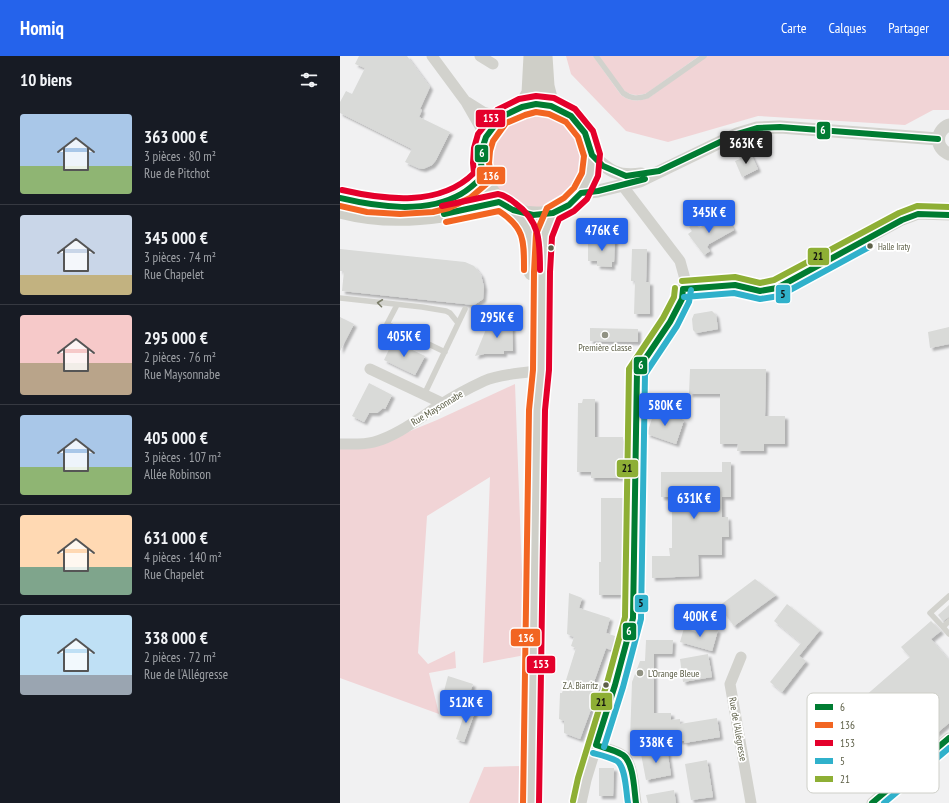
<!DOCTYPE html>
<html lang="fr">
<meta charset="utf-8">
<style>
:root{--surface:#171b24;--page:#242831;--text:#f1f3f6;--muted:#9ea1a6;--line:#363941;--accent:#2563eb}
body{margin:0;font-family:"PT Sans Narrow",sans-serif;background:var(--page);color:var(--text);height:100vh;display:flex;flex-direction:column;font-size:15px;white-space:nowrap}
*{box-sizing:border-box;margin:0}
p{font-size:13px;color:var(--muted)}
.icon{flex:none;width:22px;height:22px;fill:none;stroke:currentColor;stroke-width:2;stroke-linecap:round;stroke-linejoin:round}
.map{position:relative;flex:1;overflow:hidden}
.details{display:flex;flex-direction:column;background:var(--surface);width:340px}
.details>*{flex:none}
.price{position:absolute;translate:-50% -34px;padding:0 9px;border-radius:4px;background:var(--accent);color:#fff;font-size:13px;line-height:26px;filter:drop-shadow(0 1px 2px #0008)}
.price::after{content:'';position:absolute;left:50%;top:24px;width:12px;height:9px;margin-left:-6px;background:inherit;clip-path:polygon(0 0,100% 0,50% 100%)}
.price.selected{background:#222;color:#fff}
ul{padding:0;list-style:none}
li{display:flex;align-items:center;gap:12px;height:100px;padding:0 20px}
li+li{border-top:1px solid var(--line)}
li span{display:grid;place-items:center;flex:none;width:112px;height:80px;border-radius:4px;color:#555}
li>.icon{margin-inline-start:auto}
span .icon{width:48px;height:48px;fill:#fffc;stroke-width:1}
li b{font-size:17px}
h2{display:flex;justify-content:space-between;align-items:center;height:48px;padding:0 20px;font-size:17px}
header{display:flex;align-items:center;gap:24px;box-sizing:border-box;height:56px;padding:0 20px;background:var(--accent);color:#fff}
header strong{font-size:19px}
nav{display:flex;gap:22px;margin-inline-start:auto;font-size:14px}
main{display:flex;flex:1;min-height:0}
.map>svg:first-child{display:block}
.green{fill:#f1d4d6}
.building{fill:#d9dad8;filter:url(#shadow)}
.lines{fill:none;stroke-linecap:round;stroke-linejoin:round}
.service{stroke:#d2d2cd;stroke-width:5.5}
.minor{stroke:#d2d2cd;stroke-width:11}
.tertiary{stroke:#d2d2cd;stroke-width:13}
.primary{stroke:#cfcfc8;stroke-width:17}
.bus-1-casing{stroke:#fff;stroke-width:9}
.bus-2-casing{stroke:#fff;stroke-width:9}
.bus-3-casing{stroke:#fff;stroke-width:9}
.bus-4-casing{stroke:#fff;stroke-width:9}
.bus-5-casing{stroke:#fff;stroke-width:9}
.bus-1{stroke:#007c32;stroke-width:6}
.bus-2{stroke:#f26522;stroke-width:6}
.bus-3{stroke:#e4002b;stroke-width:6}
.bus-4{stroke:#30b1cb;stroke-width:6}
.bus-5{stroke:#8eaf35;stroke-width:6}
.oneway{stroke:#7a7c68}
.bus-dot{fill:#5d5f47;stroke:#fff;stroke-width:1.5}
.poi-dot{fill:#919283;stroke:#fff;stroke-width:1.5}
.labels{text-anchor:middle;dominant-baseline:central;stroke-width:3.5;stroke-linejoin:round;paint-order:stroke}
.bus-label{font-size:9px;fill:#5d5f47;stroke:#fff;text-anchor:start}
.poi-label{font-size:10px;fill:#5d5f47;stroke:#fff}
.street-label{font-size:10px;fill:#5d5f47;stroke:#fff}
.key{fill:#fff;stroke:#cecfc8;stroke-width:1}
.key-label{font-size:11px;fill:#5d5f47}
.line-badge{stroke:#fff;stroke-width:1.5}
.badge-label{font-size:11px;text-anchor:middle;font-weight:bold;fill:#fff}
.pale-badge-label{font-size:11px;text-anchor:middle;font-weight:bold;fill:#111}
</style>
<header>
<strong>Homiq</strong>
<nav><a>Carte</a><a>Calques</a><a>Partager</a></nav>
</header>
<main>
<section class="details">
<h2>10 biens<svg class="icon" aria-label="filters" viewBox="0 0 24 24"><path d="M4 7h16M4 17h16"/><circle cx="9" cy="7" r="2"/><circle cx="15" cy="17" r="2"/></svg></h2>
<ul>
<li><span style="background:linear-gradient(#a9c7e8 65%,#8fb573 0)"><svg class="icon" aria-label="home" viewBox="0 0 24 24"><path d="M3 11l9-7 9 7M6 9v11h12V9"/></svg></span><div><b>363 000 €</b><p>3 pièces · 80 m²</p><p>Rue de Pitchot</p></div></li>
<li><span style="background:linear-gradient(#c9d6e8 75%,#c2b280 0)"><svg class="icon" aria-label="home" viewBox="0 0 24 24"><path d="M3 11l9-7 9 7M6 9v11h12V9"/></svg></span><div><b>345 000 €</b><p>3 pièces · 74 m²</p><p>Rue Chapelet</p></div></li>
<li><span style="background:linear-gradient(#f6c9c9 60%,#b9a48a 0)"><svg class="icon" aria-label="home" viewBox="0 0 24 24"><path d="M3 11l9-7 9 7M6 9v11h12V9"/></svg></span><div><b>295 000 €</b><p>2 pièces · 76 m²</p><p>Rue Maysonnabe</p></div></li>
<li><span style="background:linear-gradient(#a9c7e8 65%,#8fb573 0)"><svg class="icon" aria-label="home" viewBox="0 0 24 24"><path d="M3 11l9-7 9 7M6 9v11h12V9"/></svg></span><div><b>405 000 €</b><p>3 pièces · 107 m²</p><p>Allée Robinson</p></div></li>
<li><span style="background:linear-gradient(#ffd9b3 65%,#7fa58c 0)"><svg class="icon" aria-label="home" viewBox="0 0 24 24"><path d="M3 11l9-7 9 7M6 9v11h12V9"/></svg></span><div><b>631 000 €</b><p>4 pièces · 140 m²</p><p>Rue Chapelet</p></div></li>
<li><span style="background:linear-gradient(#bfe0f5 75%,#9aa5b1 0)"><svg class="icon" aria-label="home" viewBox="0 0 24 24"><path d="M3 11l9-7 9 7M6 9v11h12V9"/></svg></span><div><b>338 000 €</b><p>2 pièces · 72 m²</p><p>Rue de l'Allégresse</p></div></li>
</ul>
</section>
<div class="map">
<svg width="609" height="747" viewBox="0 0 609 747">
<defs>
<filter id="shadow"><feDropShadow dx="3" dy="3" stdDeviation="1" flood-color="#0004"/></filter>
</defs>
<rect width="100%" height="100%" fill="#f1f1f2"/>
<path class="green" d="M226,0H253L281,39C291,46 299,46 310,41L366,0H609V54H593L565,69L418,60L328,86L286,75L231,18Z
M258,0H359L307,37C282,47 270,17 258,0Z
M149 106a48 48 0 1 1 96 0a48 48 0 1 1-96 0Z
M175,328L185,599L143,607L150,421L87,460L78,597L88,608L115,595L116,612L89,617L99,658L0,622V393L29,392L97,364Z
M182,710L179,747H129L144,711Z"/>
<path class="building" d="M19,0H67L90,31L80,53L82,54L79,61L110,76L96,104L92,109L83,113L78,112L65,106L72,93L0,57V46L6,35L12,38L25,12L15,8Z
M410,96L418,113L402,121L395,105L400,103L399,101Z
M386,161L394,174L369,188L367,191L370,195L364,199L348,178L352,175L349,171L355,167L359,172L373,164L375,168Z
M248,183H275L274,206H272V211L257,210V205H248Z
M0,193L125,206L134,210L141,219L144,231L143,243L134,249L2,235L4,215H0Z
M292,193H307L306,226H310V258H294L295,225H291Z
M372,255L376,259L378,273L356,277L353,274L352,263L354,258Z
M0,261L14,268L0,295Z
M149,266L172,267L173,295H164V298H144L135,300Z
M609,271V288L590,292L588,276Z
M250,272L298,273V286L250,285Z
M53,285L85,300L75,319L44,304Z
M350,313H426L425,360H445V388H424V395H397L398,388H380V338H349Z
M29,327L52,339L45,353L43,352L37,357H29L24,366L12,360Z
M243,343H255V381H283V422H251V416H237L238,347H242Z
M315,353L344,364L336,388L307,378Z
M382,406H391V441H382V461H388L389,481H382V499H358L359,520L312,522V500H330L329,492H332V441H321V416H382Z
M261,442H288L286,539H259V506H261Z
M415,523L436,539L394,570L379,550Z
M229,537L242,542L239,552L270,562L266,577L275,580L271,594L266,592L254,626L260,629L240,683L224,677V665L219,663L220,637H222L236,592L231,590L234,581L227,578Z
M447,548L480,574L459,600L466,605L442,636L430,626L461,587L434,565Z
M609,549V561L603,565L598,559Z
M591,565L601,575L591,583L609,604V667L537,728L523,713L527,684L516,671L511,674L505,668L524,641L570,601L561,591Z
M361,569L378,574L372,595L340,586L344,572L359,577Z
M306,584H333L332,598H314V657H331V664L340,663V668L377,662L380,681L344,687V685L290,684L292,626L300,605H305Z
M368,598L372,621L343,626L340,603Z
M108,620L133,628L128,642L104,635Z
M127,650L136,653L124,686L116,683Z
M327,693L331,719L306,724L301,698Z
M367,704L373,741L351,744L345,708Z
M259,712H274L273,740H259Z
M334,734L336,747H308L306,739Z"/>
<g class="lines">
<path class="service" d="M256,0L283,37C291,43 298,43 307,40L364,0
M343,233L395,229L420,235L437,232L527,183
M0,242L82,251L106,255L110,257L118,267
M57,249L47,268L105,296
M84,339L125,253
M609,565L603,571L609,578
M603,571L590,557L609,540"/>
<path class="minor" d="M92,0L126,46L146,81
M140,0L153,8
M127,46L143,56L161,61
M527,183L562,164L578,158L609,159
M30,313L102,347
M0,388C11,388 23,389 34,386C57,380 81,361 100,349C114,340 129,332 144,325C160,318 177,318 195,315
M401,601L390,628L411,747
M256,689C264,692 279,695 285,701C293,710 294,735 296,747
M241,747L246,724L275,629L293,562L297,315L330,266L342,243L345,223L340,205L282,129
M532,747L609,682"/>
<path class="tertiary" d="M609,69C595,75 595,92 609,98
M252,99C269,115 277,121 301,118
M241,137L258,135L300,125L397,78L417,72L440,71L598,83"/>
<path class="primary" d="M204,0L206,30L211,50
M141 104a55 55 0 1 1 110 0a55 55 0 1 1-110 0Z
M182,51L190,37L192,0
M0,142C33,151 88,156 119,139C129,134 136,127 143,120
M0,154C33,163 68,163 102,158C121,155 140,149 159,146
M173,154L188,171L191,191L192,216
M191,747L197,354L201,314L202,216L204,179L213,157"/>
<defs>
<path id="bus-1" d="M0,142C38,151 86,158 121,138C130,133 136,127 143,120L141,107L142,93L146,81L161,61L182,51L196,48L211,50L231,60L245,77L252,99L263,110L286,120L319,115L397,78L417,72L440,71L598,83
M104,158L159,146L173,154L193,159L213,157L229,149L241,137L258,135L305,123
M343,233L395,229L420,235L437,232L562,164L578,158L609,159
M256,689L275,629L293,562L297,315L330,266L342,243L343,233
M256,689C265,692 275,694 283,699C294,707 294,734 296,747
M532,747L609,682"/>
<path id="bus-2" d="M0,150L27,156L60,158L93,156L109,152L130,142L150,125L151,120L149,107L150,95L153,85L166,67L185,59L196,56L209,58L226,66L238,81L244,100L242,117L234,132L224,142L207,152L196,178L194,216L193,314L189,354L183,747
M106,166L159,155C185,172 184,185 184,214"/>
<path id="bus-3" d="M2,134C45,144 100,151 134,117L133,107L134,92L138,78L157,54L179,43L196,40L214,42L235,53L253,75L260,98L258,120L247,143L234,155L219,163L212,181L210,216L209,314L205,354L199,747
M102,150L158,138C164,139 170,143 175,147C200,165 200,185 200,214"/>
<path id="bus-4" d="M344,241L394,237L420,243L439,240L531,190
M264,691L283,631L301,563L305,318L337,270L349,246L351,234
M253,697C261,699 270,701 277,705C286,711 286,737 288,747
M544,747L609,692"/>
<path id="bus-5" d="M342,225L395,221L420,227L434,224L559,157L577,150L609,151
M233,745L238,722L267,627L285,561L289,313L323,262L334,241L335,232"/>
</defs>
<use href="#bus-1" class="bus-1-casing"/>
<use href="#bus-2" class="bus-2-casing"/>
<use href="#bus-3" class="bus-3-casing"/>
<use href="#bus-4" class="bus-4-casing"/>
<use href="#bus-5" class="bus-5-casing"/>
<use href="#bus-1" class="bus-1"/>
<use href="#bus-2" class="bus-2"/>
<use href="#bus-3" class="bus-3"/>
<use href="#bus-4" class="bus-4"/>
<use href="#bus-5" class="bus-5"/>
</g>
<defs><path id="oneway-chevron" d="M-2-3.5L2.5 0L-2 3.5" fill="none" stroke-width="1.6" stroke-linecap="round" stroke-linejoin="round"/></defs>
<use class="oneway" href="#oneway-chevron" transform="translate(40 247) rotate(-173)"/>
<g class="bus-dot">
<circle cx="530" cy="190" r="3.5"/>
<circle cx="211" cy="192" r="3.5"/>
<circle cx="266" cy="629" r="3.5"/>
</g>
<g class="poi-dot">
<circle cx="265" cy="279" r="4"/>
<circle cx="300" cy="617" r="4"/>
</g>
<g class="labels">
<g class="bus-label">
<text x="538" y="190">Halle Iraty</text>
<text x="258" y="629" text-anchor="end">Z.A. Biarritz</text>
</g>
<g class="poi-label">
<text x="265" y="291">Première classe</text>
<text x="308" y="617" text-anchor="start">L'Orange Bleue</text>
</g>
<g class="street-label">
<text transform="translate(97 352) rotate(-31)">Rue Maysonnabe</text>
<text transform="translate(398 673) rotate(80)">Rue de l'Allégresse</text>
</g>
</g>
<rect x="467" y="637" width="132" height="100" rx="6" class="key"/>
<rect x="475" y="648" width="18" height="6" fill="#007c32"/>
<rect x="475" y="666" width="18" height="6" fill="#f26522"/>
<rect x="475" y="684" width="18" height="6" fill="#e4002b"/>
<rect x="475" y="702" width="18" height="6" fill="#30b1cb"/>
<rect x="475" y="720" width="18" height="6" fill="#8eaf35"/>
<g class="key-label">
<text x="500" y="655">6</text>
<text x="500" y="673">136</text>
<text x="500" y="691">153</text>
<text x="500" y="709">5</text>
<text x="500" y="727">21</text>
</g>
<g class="line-badge">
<rect x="135" y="53" width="31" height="19" rx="4" fill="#e4002b"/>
<rect x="476" y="65" width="15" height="19" rx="4" fill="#007c32"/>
<rect x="134" y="88" width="15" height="19" rx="4" fill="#007c32"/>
<rect x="136" y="110" width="30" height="19" rx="4" fill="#f26522"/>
<rect x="467" y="191" width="23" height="19" rx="4" fill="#8eaf35"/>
<rect x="435" y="228" width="16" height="20" rx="4" fill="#30b1cb"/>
<rect x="293" y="300" width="15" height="19" rx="4" fill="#007c32"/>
<rect x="276" y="403" width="23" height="19" rx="4" fill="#8eaf35"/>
<rect x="294" y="538" width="15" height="19" rx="4" fill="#30b1cb"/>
<rect x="282" y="566" width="15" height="19" rx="4" fill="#007c32"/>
<rect x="170" y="572" width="31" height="19" rx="4" fill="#f26522"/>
<rect x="186" y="599" width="30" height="19" rx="4" fill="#e4002b"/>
<rect x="250" y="636" width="23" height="19" rx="4" fill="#8eaf35"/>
</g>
<g class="badge-label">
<text x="151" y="66">153</text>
<text x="483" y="78">6</text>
<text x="142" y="101">6</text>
<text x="151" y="124">136</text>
<text x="301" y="313">6</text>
<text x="289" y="579">6</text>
<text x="186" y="586">136</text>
<text x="201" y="612">153</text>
</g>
<g class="pale-badge-label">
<text x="478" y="204">21</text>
<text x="443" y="242">5</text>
<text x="287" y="416">21</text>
<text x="301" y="551">5</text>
<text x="261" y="650">21</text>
</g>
</svg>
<b class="price selected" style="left:406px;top:109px">363K €</b>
<b class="price" style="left:369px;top:178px">345K €</b>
<b class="price" style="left:262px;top:196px">476K €</b>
<b class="price" style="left:157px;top:283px">295K €</b>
<b class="price" style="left:64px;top:302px">405K €</b>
<b class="price" style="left:325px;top:371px">580K €</b>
<b class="price" style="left:354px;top:464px">631K €</b>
<b class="price" style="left:360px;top:582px">400K €</b>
<b class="price" style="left:126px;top:668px">512K €</b>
<b class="price" style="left:316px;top:708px">338K €</b>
</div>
</main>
